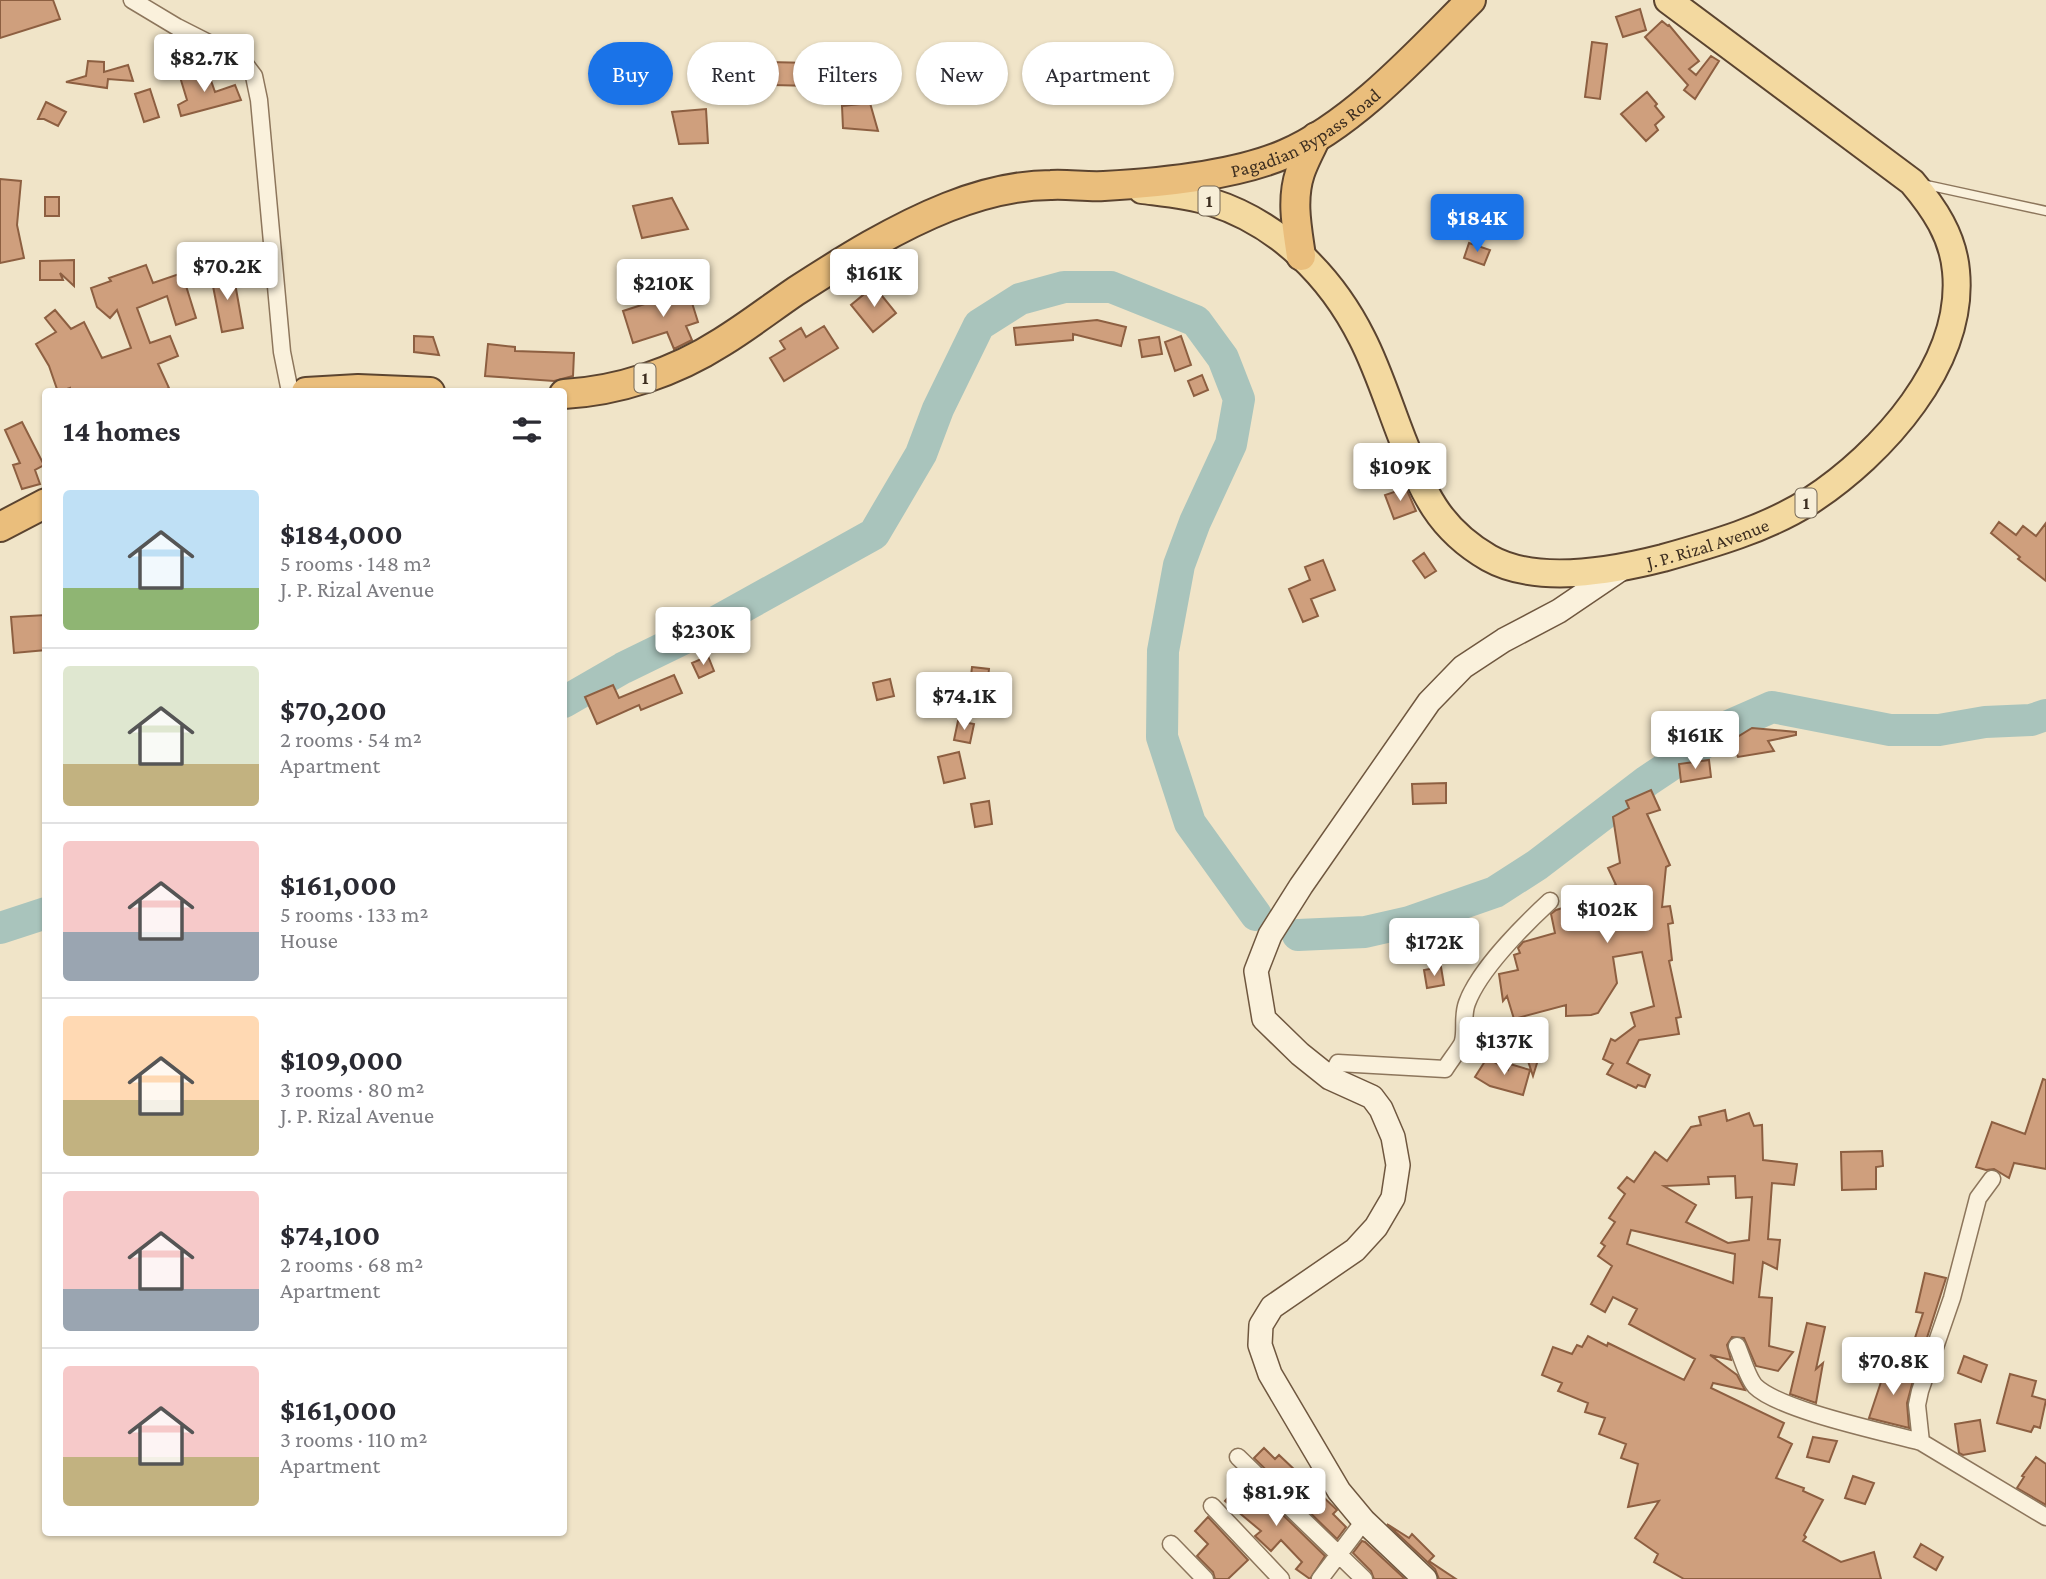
<!DOCTYPE html>
<meta charset="utf-8">
<style>
:root{--surface:#fff;--page:#f2f2f3;--text:#2b2b33;--muted:#7c7c81;--line:#e1e1e2;--accent:#1a73e8}
body{margin:0;font-family:"Crimson Pro",serif;background:var(--page);color:var(--text);height:100vh;display:flex;flex-direction:column;font-size:26px;white-space:nowrap}
*{box-sizing:border-box;margin:0}
p{font-size:23px;color:var(--muted)}
.icon{flex:none;width:38px;height:38px;fill:none;stroke:currentColor;stroke-width:2;stroke-linecap:round;stroke-linejoin:round}
.map{position:relative;flex:1;overflow:hidden}
.sheet{position:absolute;left:42px;top:388px;width:525px;height:1148px;display:flex;flex-direction:column;background:var(--surface);border-radius:7px;box-shadow:0 2px 5px #0004}
.sheet>*{flex:none}
.hud{position:absolute;left:588px;top:42px;width:665px;height:63px;display:flex;gap:14px}
.price{position:absolute;translate:-50% -60px;padding:0 16px;border-radius:7px;background:#fff;color:#222;font-size:23px;line-height:46px;filter:drop-shadow(0 2px 4px #0008)}
.price::after{content:'';position:absolute;left:50%;top:42px;width:21px;height:16px;margin-left:-10px;background:inherit;clip-path:polygon(0 0,100% 0,50% 100%)}
.price.active{background:var(--accent);color:#fff}
ul{padding:0;list-style:none}
li{display:flex;align-items:center;gap:21px;height:175px;padding:0 21px}
li+li{border-top:2px solid var(--line)}
li span{display:grid;place-items:center;flex:none;width:196px;height:140px;border-radius:7px;color:#555}
li>.icon{margin-inline-start:auto}
span .icon{width:84px;height:84px;fill:#fffc;stroke-width:1}
li b{font-size:30px}
h2{display:flex;justify-content:space-between;align-items:center;height:84px;padding:0 21px;font-size:30px}
.chip{padding:0 24px;border-radius:32px;background:var(--surface);box-shadow:0 2px 5px #0004;font-size:24px;line-height:63px}
.chip.active{background:var(--accent);color:#fff}
.map>svg:first-child{display:block}
.lines{fill:none;stroke-linecap:round;stroke-linejoin:round}
.river{stroke:#a9c4bc;stroke-width:32}
.building{fill:#cf9f7d;stroke:#8d5f41;stroke-width:2;fill-rule:evenodd}
.service-casing{stroke:#8d765c;stroke-width:11}
.minor-casing{stroke:#8d765c;stroke-width:19}
.secondary-casing{stroke:#6f573f;stroke-width:26}
.primary-casing{stroke:#5b4430;stroke-width:30}
.trunk-casing{stroke:#5b4430;stroke-width:32}
.service{stroke:#faf1dc;stroke-width:8}
.minor{stroke:#faf1dc;stroke-width:16}
.secondary{stroke:#faf1dc;stroke-width:23}
.primary{stroke:#f3d9a0;stroke-width:26}
.trunk{stroke:#eabe7c;stroke-width:28}
.labels{text-anchor:middle;dominant-baseline:central;stroke-width:7;stroke-linejoin:round;paint-order:stroke}
.shield{fill:#f7eed8;stroke:#756857;stroke-width:2}
.shield-label{font-size:18px;font-weight:bold;fill:#3d2e20}
.street-label{font-size:19px;fill:#3d2e20;stroke:#f7eed8}
</style>
<div class="map">
<svg width="2046" height="1579" viewBox="0 0 2046 1579">
<rect width="100%" height="100%" fill="#f0e4c8"/>
<g class="lines">
<path class="river" d="M564,702L623,668L703,629L874,534L921,454L938,409L979,325L1020,299L1064,287H1111L1196,321L1223,358L1239,399L1231,444L1195,522L1179,565L1163,651L1162,737L1190,823L1256,915
M0,928L46,913
M1298,935L1365,932L1409,922L1495,892L1537,865L1647,781L1731,725L1772,707L1890,730H1939L1985,722L2031,720L2046,715"/>
</g>
<path class="building" d="M0,0H53L60,19L0,38Z
M1640,9L1646,30L1623,37L1616,17Z
M1662,21L1668,26L1669,25L1699,61L1689,69L1696,75L1711,56L1719,61L1695,99L1684,90L1688,85L1645,37Z
M1592,42L1607,44L1600,99L1585,97Z
M88,61L104,62V72L128,65L133,81L108,79L107,88L66,82L86,76Z
M768,62L811,63L812,86L773,85Z
M207,69L215,92L235,85L241,100L181,116L178,105L187,100L180,77Z
M150,89L159,117L144,122L135,94Z
M1647,92L1657,104L1655,106L1664,117L1655,125L1658,130L1646,141L1621,114Z
M46,102L66,112L58,126L44,119H38Z
M870,103L878,131L843,128L842,106Z
M706,109L708,143L679,144L672,112Z
M0,179L21,181L17,225L24,258L0,263Z
M45,197H59V216H45Z
M672,198L688,229L642,238L633,206Z
M1469,243L1490,250L1484,265L1464,258Z
M74,260V286L60,273L63,280H40V261Z
M146,265L153,283L182,273L196,318L176,325L167,296L137,308L150,343L170,336L178,356L158,364L169,388L161,392H70V388L58,392L49,366L36,344L56,332L45,318L55,310L71,329L84,322L102,358L131,348L117,310L110,318L97,307L91,288L111,281L109,278Z
M233,272L243,328L222,332L211,276Z
M874,286L896,313L873,332L851,305Z
M688,290L698,322L686,326L692,340L674,349L667,332L633,343L623,311Z
M1097,320L1126,327L1121,346L1073,334V340L1016,345L1014,328Z
M824,326L838,348L784,381L770,358L785,349L780,341L801,328L806,337Z
M414,336L433,337L439,355L414,352Z
M1181,336L1191,365L1175,371L1165,342Z
M1159,337L1162,354L1142,357L1139,340Z
M488,344L515,347V351L574,353L573,376L554,381L485,376Z
M1202,375L1208,390L1194,396L1188,381Z
M22,422L44,465L35,470L40,484L22,489L13,465L20,463L5,430Z
M1406,488L1416,511L1394,519L1385,495Z
M1999,522L2016,535L2023,526L2036,536L2046,523V581L2018,559L2020,557L1991,533Z
M1424,553L1436,571L1425,578L1413,561Z
M1323,560L1335,590L1311,599L1318,616L1303,622L1289,589L1310,580L1305,567Z
M46,615V650L14,653L11,617Z
M708,656L714,671L699,678L692,663Z
M972,667L989,669L987,686L970,685Z
M674,675L682,693L641,710L639,705L597,724L585,697L613,685L619,698Z
M890,679L894,696L877,700L873,683Z
M958,721L974,724L970,743L954,740Z
M1752,728L1796,732V735L1768,741L1774,751L1738,757L1731,741Z
M959,752L965,778L944,783L938,757Z
M1709,760L1711,777L1681,782L1679,764Z
M1446,783V803L1413,804L1412,784Z
M1651,790L1660,810L1647,814L1670,865L1666,867L1662,907L1670,906L1673,923L1668,924L1672,960L1669,961L1681,1017L1676,1018L1679,1034L1639,1040L1627,1063L1650,1075L1645,1087L1638,1085L1636,1088L1607,1074L1613,1064L1603,1059L1611,1039L1615,1041L1635,1026L1631,1013L1654,1006L1642,952L1613,957L1617,983L1598,1013L1591,1015L1566,1016V1005L1514,1019L1507,996L1503,1001L1499,974L1518,970L1514,955L1520,953L1518,948L1523,942L1555,933L1551,914L1556,910L1580,903L1578,899L1616,885L1608,868L1620,863L1613,817L1629,808L1626,801Z
M989,801L992,824L975,827L971,804Z
M1441,967L1444,985L1427,988L1424,970Z
M1521,1040L1542,1047L1533,1076Z
M1487,1058L1508,1070L1510,1064L1530,1070L1523,1095L1490,1086L1475,1077Z
M2043,1079L2046,1080V1169L2014,1163L2009,1178L1994,1169L1986,1170L1976,1167L1992,1122L2025,1134Z
M1725,1110L1727,1121L1749,1113L1754,1126L1762,1125L1763,1160L1797,1164L1794,1185L1772,1183L1768,1239L1780,1240L1777,1269L1763,1262L1759,1297L1772,1298L1769,1346L1793,1352L1778,1371L1756,1366L1744,1338L1732,1337L1727,1345L1731,1360L1710,1355L1737,1375L1745,1390L1713,1383L1711,1388L1784,1423L1778,1437L1792,1444L1776,1478L1804,1488L1803,1491L1823,1500L1804,1535L1806,1537L1803,1541L1841,1562L1874,1552L1881,1579H1684L1654,1562L1658,1554L1635,1538L1659,1501L1628,1507L1638,1464L1621,1458L1626,1444L1599,1434L1605,1418L1585,1412L1588,1403L1558,1391L1562,1383L1542,1375L1553,1347L1572,1354L1577,1345L1582,1347L1588,1336L1607,1346L1608,1343L1684,1380L1695,1359L1629,1324L1637,1309L1613,1297L1605,1312L1591,1304L1612,1266L1598,1256L1605,1246L1601,1243L1615,1222L1609,1218L1625,1194L1618,1188L1627,1177L1634,1182L1655,1152L1667,1161L1691,1127L1701,1125L1699,1117ZM1735,1176L1736,1198L1752,1197L1749,1240L1728,1243L1686,1222L1696,1205L1664,1186L1709,1184L1708,1177ZM1631,1230L1735,1254L1733,1283L1627,1244Z
M1882,1151L1883,1166L1876,1167V1189L1842,1190L1841,1152Z
M1925,1273L1946,1278L1925,1344L1914,1341L1923,1313L1916,1312Z
M1807,1323L1825,1327L1816,1369L1823,1363L1816,1403L1790,1394Z
M1868,1352L1887,1358L1882,1373L1863,1367Z
M1964,1356L1987,1365L1981,1382L1958,1373Z
M1887,1364L1915,1373L1907,1403L1909,1428L1869,1418Z
M2010,1374L2036,1381L2032,1396L2046,1400L2040,1428L2034,1426L2031,1432L1997,1423Z
M1980,1420L1985,1451L1963,1455L1959,1453L1955,1424Z
M1813,1437L1837,1441L1829,1462L1807,1457Z
M1264,1448L1275,1459L1279,1455L1337,1510L1333,1514L1346,1527L1337,1539L1254,1458Z
M2036,1457L2046,1464V1505L2017,1488L2024,1477L2022,1476Z
M1853,1476L1874,1483L1865,1504L1845,1498Z
M1249,1482L1325,1556L1310,1579L1296,1569L1302,1562L1281,1540L1271,1551L1255,1536L1261,1531L1225,1501L1234,1491L1238,1494Z
M1208,1517L1248,1560L1228,1579H1215L1213,1572L1197,1556L1208,1544L1195,1531Z
M1387,1524L1409,1538L1412,1534L1434,1556L1429,1561L1456,1579H1439L1435,1569Z
M1362,1541L1365,1542L1405,1579H1374L1371,1571L1353,1553Z
M1921,1544L1943,1557L1936,1570L1914,1557Z"/>
<g class="lines">
<defs>
<path id="service" d="M1922,184L2046,211"/>
<path id="minor" d="M132,0L177,27L242,60L254,76L259,100L282,352L290,392
M1330,1078L1338,1063L1445,1069C1449,1062 1462,1046 1463,1041C1466,1029 1462,1016 1467,1003C1479,970 1524,925 1550,901
M1992,1179L1978,1198L1952,1298L1920,1391L1917,1405L1921,1442L2046,1517
M1737,1346C1742,1357 1747,1377 1755,1386C1779,1410 1884,1432 1921,1442
M1238,1457L1364,1579
M1212,1506L1281,1579
M1171,1544L1205,1579
M1320,1579L1364,1521"/>
<path id="secondary" d="M1425,1579L1364,1521L1339,1491L1270,1374L1260,1345L1261,1325L1272,1307L1355,1250L1376,1227L1393,1198L1398,1165L1393,1137L1381,1109L1372,1097L1330,1078L1300,1054L1264,1019L1256,971L1270,935L1301,886L1429,702L1463,667L1504,640L1559,611L1621,569"/>
<g id="primary">
<path id="s1" d="M1142,190C1165,193 1188,195 1211,202C1278,223 1331,276 1362,338C1378,369 1389,405 1402,438C1423,491 1437,528 1489,558C1537,585 1612,571 1663,558C1713,544 1766,529 1810,501C1882,454 1965,363 1956,271C1953,236 1934,208 1912,182L1668,0"/>
</g>
<g id="trunk">
<path d="M1301,256C1297,228 1291,200 1300,173C1304,161 1311,149 1316,137"/>
<path d="M306,392L358,389L430,392"/>
<path id="s2" d="M564,394C619,391 675,372 722,342C748,326 771,308 796,291C844,260 895,228 948,207C981,194 1016,185 1051,185C1068,184 1086,187 1104,186C1159,183 1234,176 1285,154C1353,125 1419,52 1471,0"/>
<path d="M0,527L46,503"/>
</g>
</defs>
<use href="#service" class="service-casing"/>
<use href="#minor" class="minor-casing"/>
<use href="#secondary" class="secondary-casing"/>
<use href="#primary" class="primary-casing"/>
<use href="#trunk" class="trunk-casing"/>
<use href="#service" class="service"/>
<use href="#minor" class="minor"/>
<use href="#secondary" class="secondary"/>
<use href="#primary" class="primary"/>
<use href="#trunk" class="trunk"/>
</g>
<g class="labels">
<g class="shield">
<rect x="1198.5" y="186.5" width="21" height="29" rx="5"/>
<rect x="634.5" y="363.5" width="21" height="29" rx="5"/>
<rect x="1795.5" y="488.5" width="21" height="29" rx="5"/>
</g>
<g class="shield-label">
<text x="1209" y="201">1</text>
<text x="645" y="378">1</text>
<text x="1806" y="503">1</text>
</g>
<g class="street-label">
<text stroke="none"><textPath href="#s2" startOffset="803">Pagadian Bypass Road</textPath></text>
<text stroke="none"><textPath href="#s1" startOffset="763">J. P. Rizal Avenue</textPath></text>
</g>
</g>
</svg>
<b class="price" style="left:204px;top:94px">$82.7K</b>
<b class="price active" style="left:1477px;top:254px">$184K</b>
<b class="price" style="left:227px;top:302px">$70.2K</b>
<b class="price" style="left:874px;top:309px">$161K</b>
<b class="price" style="left:663px;top:319px">$210K</b>
<b class="price" style="left:1400px;top:503px">$109K</b>
<b class="price" style="left:703px;top:667px">$230K</b>
<b class="price" style="left:964px;top:732px">$74.1K</b>
<b class="price" style="left:1695px;top:771px">$161K</b>
<b class="price" style="left:1607px;top:945px">$102K</b>
<b class="price" style="left:1434px;top:978px">$172K</b>
<b class="price" style="left:1504px;top:1077px">$137K</b>
<b class="price" style="left:1893px;top:1397px">$70.8K</b>
<b class="price" style="left:1276px;top:1528px">$81.9K</b>
<div class="hud">
<a class="chip active">Buy</a>
<a class="chip">Rent</a>
<a class="chip">Filters</a>
<a class="chip">New</a>
<a class="chip">Apartment</a>
</div>
<section class="sheet">
<h2>14 homes<svg class="icon" aria-label="filters" viewBox="0 0 24 24"><path d="M4 7h16M4 17h16"/><circle cx="9" cy="7" r="2"/><circle cx="15" cy="17" r="2"/></svg></h2>
<ul>
<li><span style="background:linear-gradient(#bfe0f5 70%,#8fb573 0)"><svg class="icon" aria-label="home" viewBox="0 0 24 24"><path d="M3 11l9-7 9 7M6 9v11h12V9"/></svg></span><div><b>$184,000</b><p>5 rooms · 148 m²</p><p>J. P. Rizal Avenue</p></div></li>
<li><span style="background:linear-gradient(#dfe7d0 70%,#c2b280 0)"><svg class="icon" aria-label="home" viewBox="0 0 24 24"><path d="M3 11l9-7 9 7M6 9v11h12V9"/></svg></span><div><b>$70,200</b><p>2 rooms · 54 m²</p><p>Apartment</p></div></li>
<li><span style="background:linear-gradient(#f6c9c9 65%,#9aa5b1 0)"><svg class="icon" aria-label="home" viewBox="0 0 24 24"><path d="M3 11l9-7 9 7M6 9v11h12V9"/></svg></span><div><b>$161,000</b><p>5 rooms · 133 m²</p><p>House</p></div></li>
<li><span style="background:linear-gradient(#ffd9b3 60%,#c2b280 0)"><svg class="icon" aria-label="home" viewBox="0 0 24 24"><path d="M3 11l9-7 9 7M6 9v11h12V9"/></svg></span><div><b>$109,000</b><p>3 rooms · 80 m²</p><p>J. P. Rizal Avenue</p></div></li>
<li><span style="background:linear-gradient(#f6c9c9 70%,#9aa5b1 0)"><svg class="icon" aria-label="home" viewBox="0 0 24 24"><path d="M3 11l9-7 9 7M6 9v11h12V9"/></svg></span><div><b>$74,100</b><p>2 rooms · 68 m²</p><p>Apartment</p></div></li>
<li><span style="background:linear-gradient(#f6c9c9 65%,#c2b280 0)"><svg class="icon" aria-label="home" viewBox="0 0 24 24"><path d="M3 11l9-7 9 7M6 9v11h12V9"/></svg></span><div><b>$161,000</b><p>3 rooms · 110 m²</p><p>Apartment</p></div></li>
</ul>
</section>
</div>
